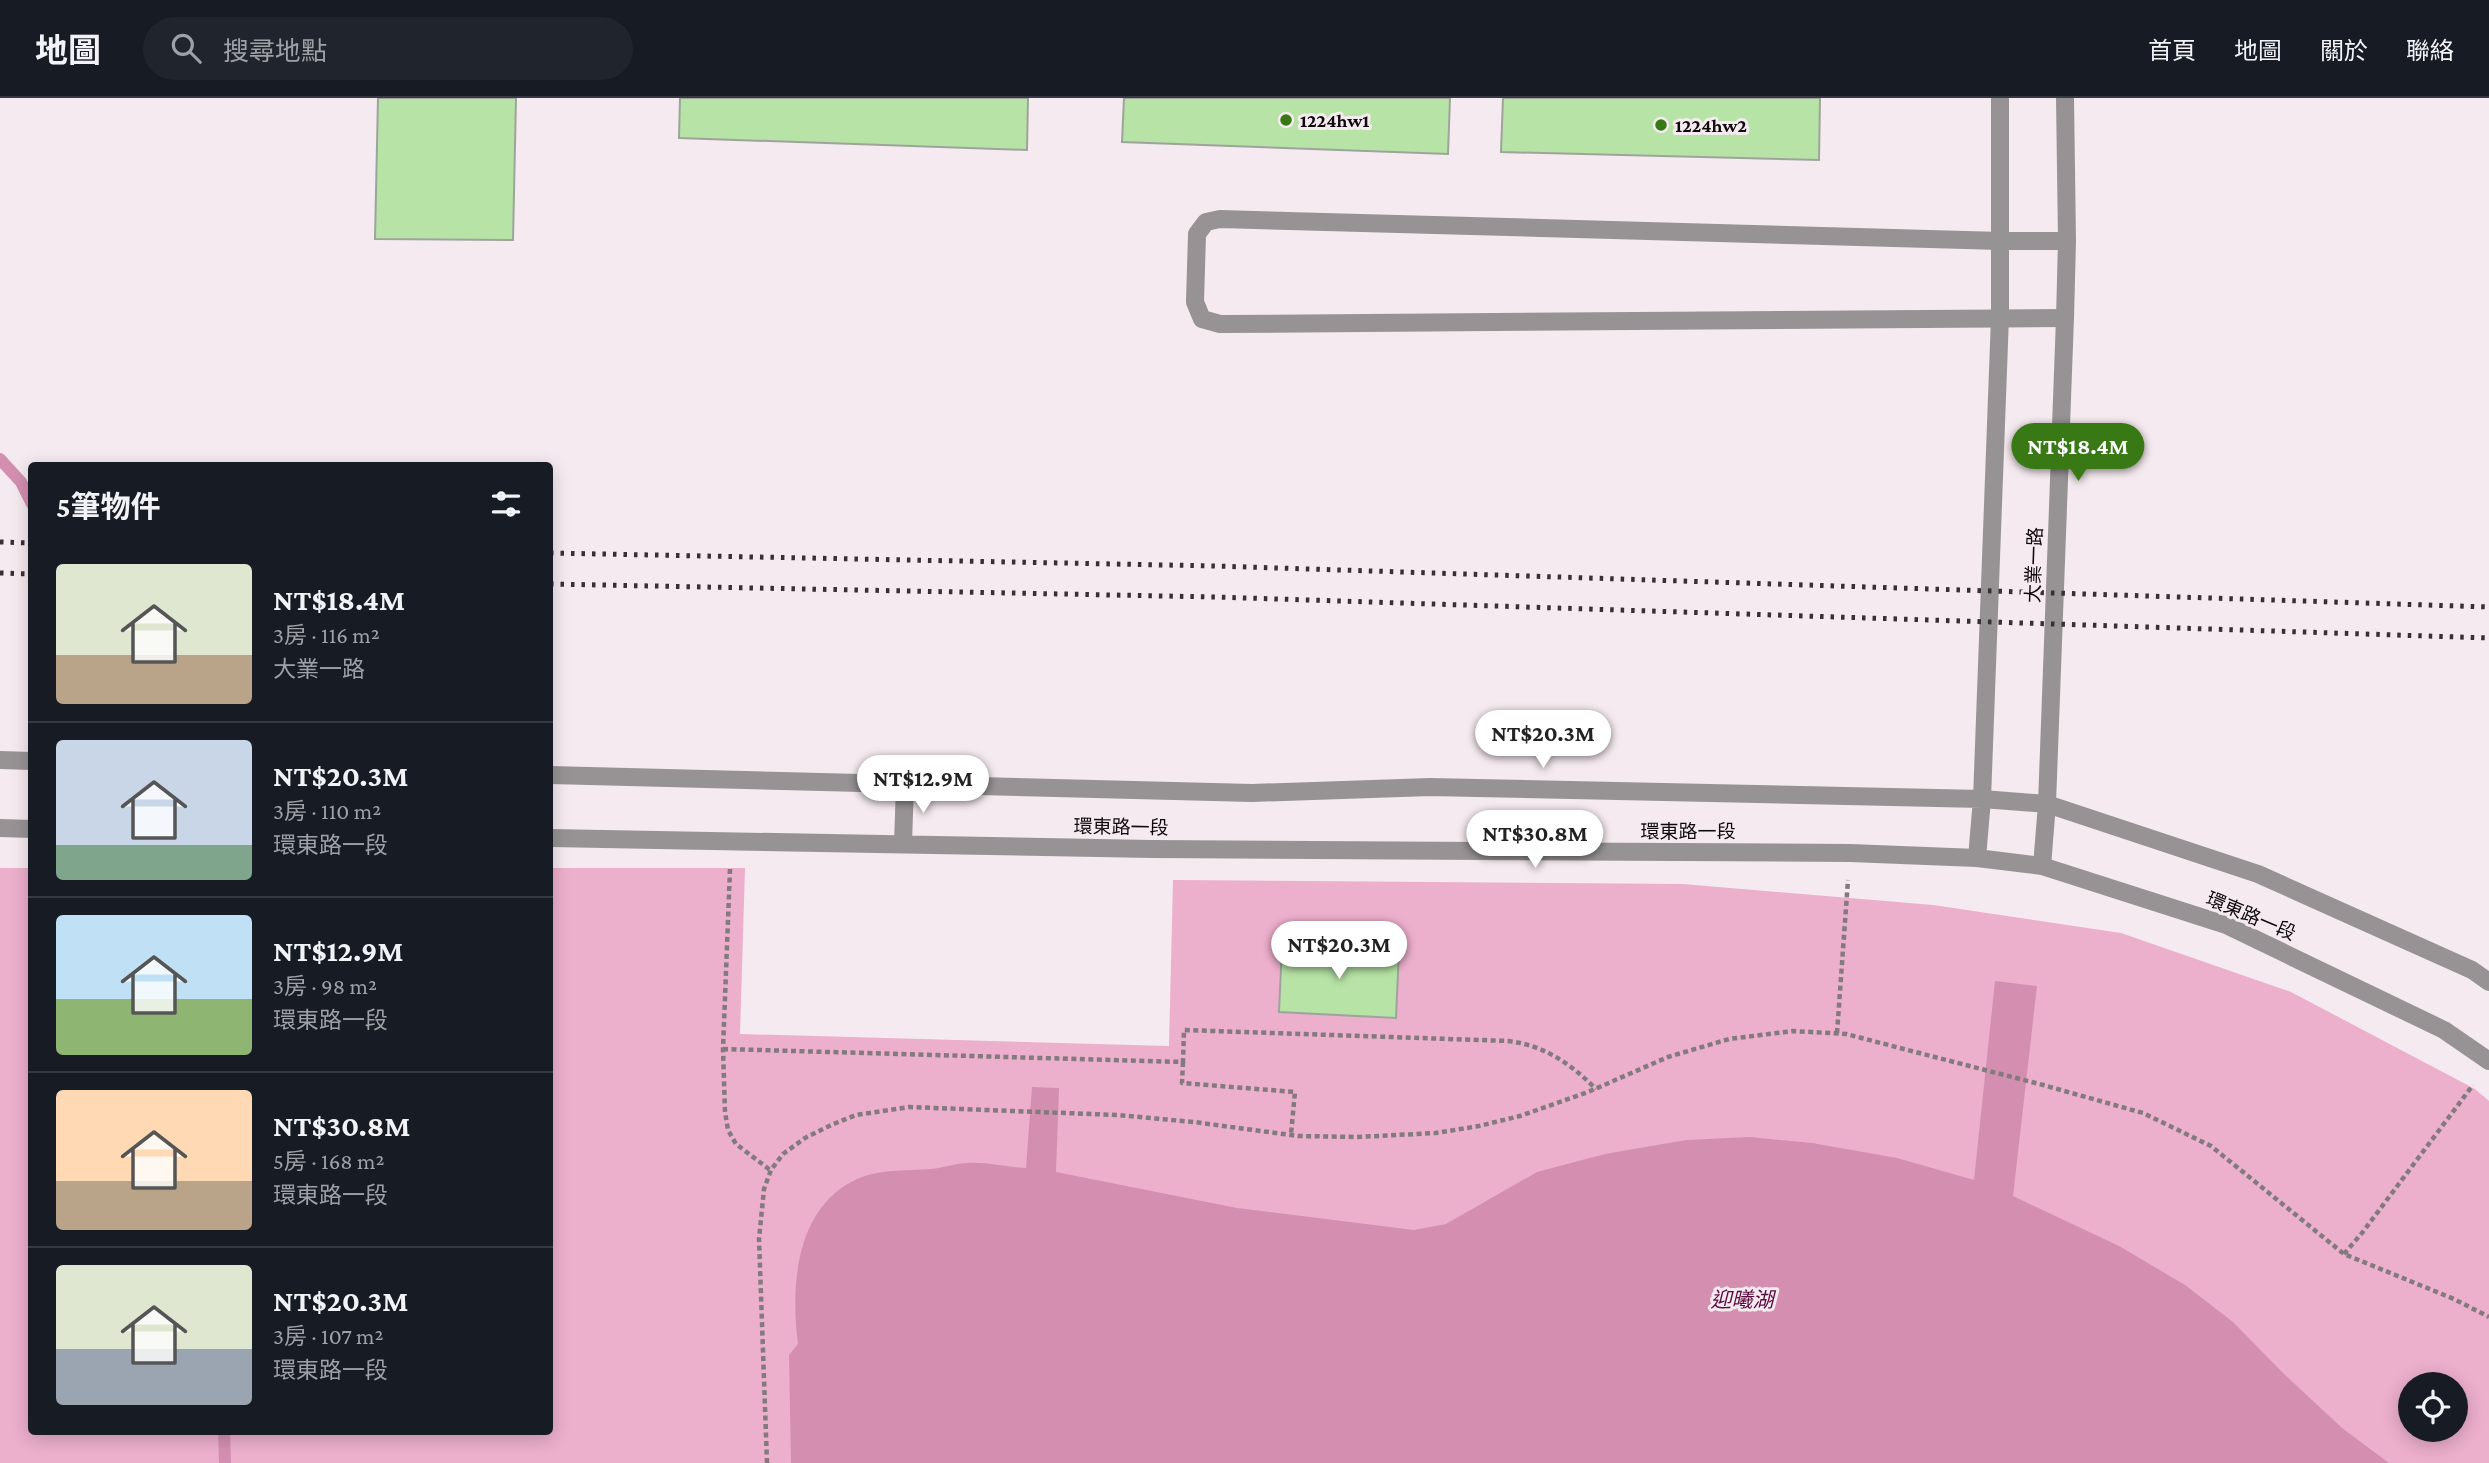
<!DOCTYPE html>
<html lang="zh-TW">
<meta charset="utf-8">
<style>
:root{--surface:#171b24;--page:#20242c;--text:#f1f3f6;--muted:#9ea1a6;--line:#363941;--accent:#387916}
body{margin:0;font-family:"Crimson Pro","Noto Sans TC",serif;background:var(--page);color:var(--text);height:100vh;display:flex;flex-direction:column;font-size:26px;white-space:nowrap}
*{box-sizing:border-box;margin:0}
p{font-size:23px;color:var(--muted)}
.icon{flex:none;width:38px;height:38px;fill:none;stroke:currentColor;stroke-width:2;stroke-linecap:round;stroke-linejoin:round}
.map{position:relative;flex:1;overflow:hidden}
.drawer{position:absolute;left:28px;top:364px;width:525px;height:973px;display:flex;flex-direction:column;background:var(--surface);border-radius:7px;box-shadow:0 4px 18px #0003}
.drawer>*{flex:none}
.buttons{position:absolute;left:2398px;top:1274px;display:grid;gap:14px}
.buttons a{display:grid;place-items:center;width:70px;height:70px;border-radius:50%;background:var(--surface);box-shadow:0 4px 18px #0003;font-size:35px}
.price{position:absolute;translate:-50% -60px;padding:0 16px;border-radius:24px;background:#fff;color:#222;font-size:23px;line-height:46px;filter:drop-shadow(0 2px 4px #0008)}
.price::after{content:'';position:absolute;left:50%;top:42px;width:21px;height:16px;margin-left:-10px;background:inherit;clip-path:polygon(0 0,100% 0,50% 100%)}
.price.active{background:var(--accent);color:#fff}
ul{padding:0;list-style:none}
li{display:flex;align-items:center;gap:21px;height:175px;padding:0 28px}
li+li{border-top:2px solid var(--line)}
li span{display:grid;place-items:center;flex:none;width:196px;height:140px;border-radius:7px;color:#555}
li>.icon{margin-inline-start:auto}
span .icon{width:84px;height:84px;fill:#fffc;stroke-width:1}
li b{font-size:30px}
h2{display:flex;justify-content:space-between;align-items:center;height:84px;padding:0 28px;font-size:30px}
header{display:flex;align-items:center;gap:42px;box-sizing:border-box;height:98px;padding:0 35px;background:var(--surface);border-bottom:2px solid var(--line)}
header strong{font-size:33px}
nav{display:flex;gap:38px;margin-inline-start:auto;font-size:24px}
.search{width:490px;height:63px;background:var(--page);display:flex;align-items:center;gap:18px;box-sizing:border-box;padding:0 24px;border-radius:38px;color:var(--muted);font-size:26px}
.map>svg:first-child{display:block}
.green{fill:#ecafcc;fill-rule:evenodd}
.water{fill:#d48fb0}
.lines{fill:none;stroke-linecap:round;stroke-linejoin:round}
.stream{stroke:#d48fb0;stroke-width:12}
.building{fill:#b7e3a6;stroke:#9ea49c;stroke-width:2}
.path{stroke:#827a7e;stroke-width:4.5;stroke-dasharray:5 3.5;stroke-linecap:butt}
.lane{stroke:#979395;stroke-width:18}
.street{stroke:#979395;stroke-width:18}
.rail{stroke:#363033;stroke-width:5;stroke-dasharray:3.5 7;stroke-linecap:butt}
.poi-dot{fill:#387916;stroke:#f5eaef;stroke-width:2.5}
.labels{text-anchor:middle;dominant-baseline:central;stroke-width:6;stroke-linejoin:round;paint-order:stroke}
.poi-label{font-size:19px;font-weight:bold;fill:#0e0a0c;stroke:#f5eaef;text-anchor:start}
.street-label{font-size:19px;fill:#0e0a0c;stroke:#f5eaef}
.water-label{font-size:21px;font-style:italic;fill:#5c093d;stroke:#f5eaef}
</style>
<header>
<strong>地圖</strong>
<div class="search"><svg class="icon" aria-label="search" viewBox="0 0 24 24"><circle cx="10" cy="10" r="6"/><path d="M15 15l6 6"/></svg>搜尋地點</div>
<nav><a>首頁</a><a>地圖</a><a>關於</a><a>聯絡</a></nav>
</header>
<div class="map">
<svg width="2489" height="1365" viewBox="0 0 2489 1365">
<rect width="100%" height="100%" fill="#f5eaef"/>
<path class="green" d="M0,770H31L32,1334H550V770H745L740,936L1169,948L1173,782L1683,786L1933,807L2121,835L2291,894L2475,991L2489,1003V1365H0ZM2410,1286H2455V1332H2410Z"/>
<path class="water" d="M1995,883L2037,888L2013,1098L2119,1148L2185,1187L2233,1224L2282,1274L2342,1330L2389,1365H791L789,1257L798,1246C790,1187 796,1104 862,1079C882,1071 909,1073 931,1071C943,1070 955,1065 967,1065C986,1064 1007,1069 1026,1070L1032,989L1059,990L1056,1074L1237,1110L1414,1132L1446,1126L1537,1074L1605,1056L1686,1042L1750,1039L1812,1045L1897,1060L1974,1082Z"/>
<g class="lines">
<path class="stream" d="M0,361L21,384L32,406
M224,1334L225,1365"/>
</g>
<path class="building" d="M378,0H516L513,142L375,141Z
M680,0H1028L1027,52L679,40Z
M1124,0H1450L1448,56L1122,44Z
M1503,0H1820L1819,62L1501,54Z
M1282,847L1399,852L1396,920L1279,914Z"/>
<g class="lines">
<path class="path" d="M730,771L723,951L725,1014L728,1032L736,1046L770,1072
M1837,935L1848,782
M723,951L1183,964L1184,932L1508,943C1544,947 1571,966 1596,991
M1183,964L1182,985L1295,994L1291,1036
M2344,1156L2362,1135L2473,987
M767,1365L759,1141L764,1091L771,1072L783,1056L805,1040L831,1027L856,1017L909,1009L1117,1017L1194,1024L1298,1038L1357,1039L1436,1035L1479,1028L1520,1018L1588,994L1668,959L1729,941L1793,933L1846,936L2043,987L2143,1015L2211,1048L2344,1156L2454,1201L2489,1219"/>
<path class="lane" d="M2065,220L1220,226L1202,221L1195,204L1197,136L1206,124L1220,121L2001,143H2067"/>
<path class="street" d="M0,662L32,663
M550,677L1252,695L1430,689L1982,701L2047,706L2258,776L2472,872L2489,884
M0,730L32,731
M550,740L1152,751L1850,755L1977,760L2042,768L2226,827L2444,932L2489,963
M903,745L905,687
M1977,760L1982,701L2000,219V0
M2042,768L2047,706L2065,220L2067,143L2065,0"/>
<path class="rail" d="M0,444L32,445
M550,455L1216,468L2489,509
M0,475L32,476
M550,486L1215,499L2489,540"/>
</g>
<g class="poi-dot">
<circle cx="1286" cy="22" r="7"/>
<circle cx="1661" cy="27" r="7"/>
</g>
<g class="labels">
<g class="poi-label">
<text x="1300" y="22">1224hw1</text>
<text x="1675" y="27">1224hw2</text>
</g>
<g class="street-label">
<text transform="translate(2034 467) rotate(-88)">大業一路</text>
<text transform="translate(1121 729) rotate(1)">環東路一段</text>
<text x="1688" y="733">環東路一段</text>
<text transform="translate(2251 818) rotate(23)">環東路一段</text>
</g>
<g class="water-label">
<text x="1742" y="1202">迎曦湖</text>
</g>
</g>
</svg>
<div class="buttons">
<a><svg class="icon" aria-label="locate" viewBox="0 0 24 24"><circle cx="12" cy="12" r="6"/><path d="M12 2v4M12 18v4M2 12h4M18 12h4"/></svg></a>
</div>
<b class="price active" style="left:2078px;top:385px">NT$18.4M</b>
<b class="price" style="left:1543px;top:672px">NT$20.3M</b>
<b class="price" style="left:923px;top:717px">NT$12.9M</b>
<b class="price" style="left:1535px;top:772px">NT$30.8M</b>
<b class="price" style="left:1339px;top:883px">NT$20.3M</b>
<section class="drawer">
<h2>5筆物件<svg class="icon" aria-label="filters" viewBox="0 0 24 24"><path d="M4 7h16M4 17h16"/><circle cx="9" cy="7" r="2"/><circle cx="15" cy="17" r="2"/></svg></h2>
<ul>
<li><span style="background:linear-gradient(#dfe7d0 65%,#b9a48a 0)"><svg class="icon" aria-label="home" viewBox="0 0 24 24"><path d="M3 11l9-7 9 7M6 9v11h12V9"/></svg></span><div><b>NT$18.4M</b><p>3房 · 116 m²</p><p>大業一路</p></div></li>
<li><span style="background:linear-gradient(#c9d6e8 75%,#7fa58c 0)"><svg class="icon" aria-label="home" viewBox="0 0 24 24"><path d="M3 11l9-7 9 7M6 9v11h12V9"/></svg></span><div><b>NT$20.3M</b><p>3房 · 110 m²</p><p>環東路一段</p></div></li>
<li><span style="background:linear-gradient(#bfe0f5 60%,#8fb573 0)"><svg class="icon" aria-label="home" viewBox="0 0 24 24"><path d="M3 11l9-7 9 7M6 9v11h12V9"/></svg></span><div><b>NT$12.9M</b><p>3房 · 98 m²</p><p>環東路一段</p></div></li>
<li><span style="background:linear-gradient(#ffd9b3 65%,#b9a48a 0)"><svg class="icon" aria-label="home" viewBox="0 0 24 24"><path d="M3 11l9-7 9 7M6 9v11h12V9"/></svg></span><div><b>NT$30.8M</b><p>5房 · 168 m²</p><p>環東路一段</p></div></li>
<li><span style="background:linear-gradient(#dfe7d0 60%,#9aa5b1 0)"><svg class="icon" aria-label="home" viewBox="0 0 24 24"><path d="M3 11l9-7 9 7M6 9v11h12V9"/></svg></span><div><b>NT$20.3M</b><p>3房 · 107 m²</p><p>環東路一段</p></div></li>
</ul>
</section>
</div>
